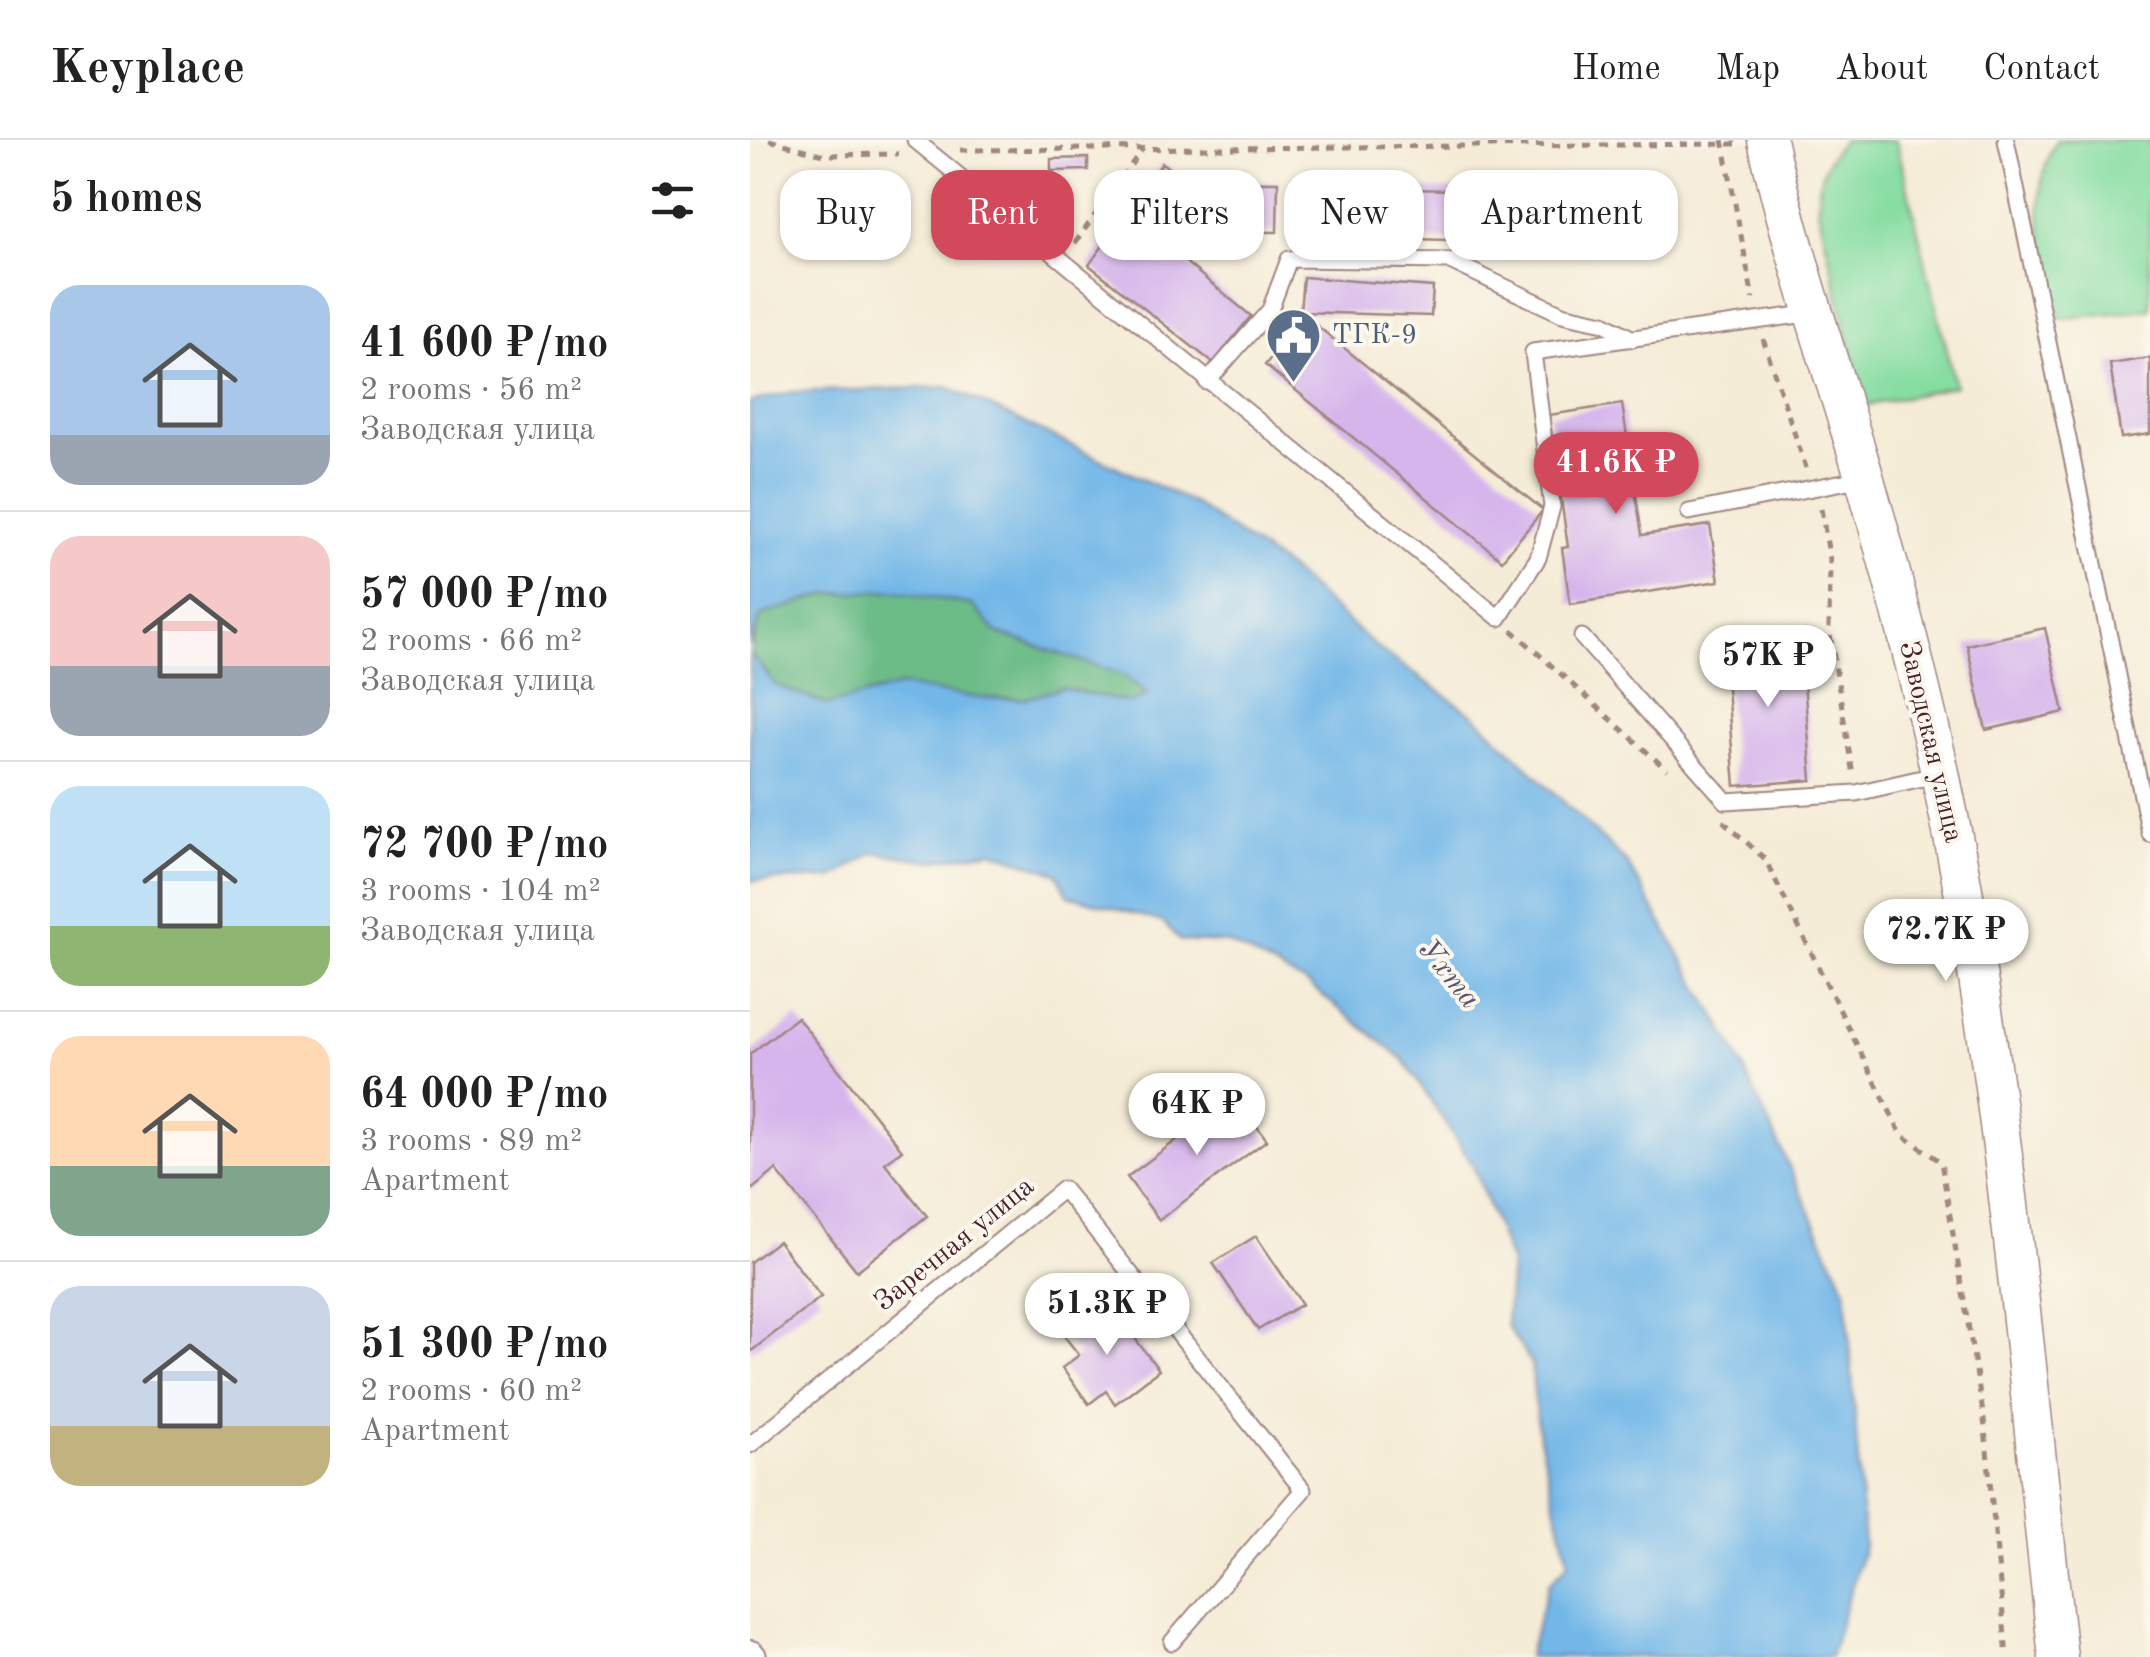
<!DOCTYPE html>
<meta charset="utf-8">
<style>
:root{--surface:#fff;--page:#f6f6f6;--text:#222;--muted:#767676;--line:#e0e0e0;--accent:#d1495b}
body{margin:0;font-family:"Old Standard TT",serif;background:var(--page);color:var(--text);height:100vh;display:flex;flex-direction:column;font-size:38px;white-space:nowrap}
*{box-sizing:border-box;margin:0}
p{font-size:32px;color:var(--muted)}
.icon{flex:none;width:55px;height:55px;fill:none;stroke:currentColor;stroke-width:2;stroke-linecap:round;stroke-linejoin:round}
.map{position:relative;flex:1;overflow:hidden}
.side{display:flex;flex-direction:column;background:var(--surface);width:750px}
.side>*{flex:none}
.banner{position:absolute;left:30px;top:30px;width:950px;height:90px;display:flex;gap:20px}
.price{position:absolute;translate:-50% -85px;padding:0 22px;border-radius:35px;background:#fff;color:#222;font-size:32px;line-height:65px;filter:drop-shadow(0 2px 5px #0008)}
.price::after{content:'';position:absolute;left:50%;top:60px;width:30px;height:22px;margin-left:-15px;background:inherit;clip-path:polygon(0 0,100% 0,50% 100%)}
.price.on{background:var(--accent);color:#fff}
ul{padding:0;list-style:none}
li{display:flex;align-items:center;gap:30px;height:250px;padding:0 50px}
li+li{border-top:2px solid var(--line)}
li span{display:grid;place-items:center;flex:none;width:280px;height:200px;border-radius:30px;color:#555}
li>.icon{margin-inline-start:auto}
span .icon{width:120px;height:120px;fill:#fffc;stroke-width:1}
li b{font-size:42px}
h2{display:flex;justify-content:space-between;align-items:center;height:120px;padding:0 50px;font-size:42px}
.tag{padding:0 35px;border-radius:30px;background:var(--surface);box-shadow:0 2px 8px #0004;font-size:35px;line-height:90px}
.tag.on{background:var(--accent);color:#fff}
header{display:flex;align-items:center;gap:60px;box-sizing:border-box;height:140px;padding:0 50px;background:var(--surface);border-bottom:2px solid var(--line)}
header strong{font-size:48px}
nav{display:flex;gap:55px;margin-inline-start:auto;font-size:35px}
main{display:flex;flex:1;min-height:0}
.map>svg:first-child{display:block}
.green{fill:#86dda2;stroke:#687e66;stroke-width:2.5}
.forest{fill:#6cbc88;stroke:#5b6e5a;stroke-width:2.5}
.water{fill:#72b7e8;stroke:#5e6b8a;stroke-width:2.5}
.building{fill:#d6b5ec}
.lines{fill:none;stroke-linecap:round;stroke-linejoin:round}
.service-casing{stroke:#a08681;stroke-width:19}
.minor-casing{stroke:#a08681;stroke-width:34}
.tertiary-casing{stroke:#a08681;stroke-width:41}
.path{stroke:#a08681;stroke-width:5;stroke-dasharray:8 8;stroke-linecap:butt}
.service{stroke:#fff;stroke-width:15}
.minor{stroke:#fff;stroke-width:30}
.tertiary{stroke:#fff;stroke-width:38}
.labels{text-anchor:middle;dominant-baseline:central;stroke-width:8;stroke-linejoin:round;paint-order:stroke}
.service-label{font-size:28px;fill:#4e5e75;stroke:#fbf7ec;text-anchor:start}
.street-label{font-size:28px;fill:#4a1f2b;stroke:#fbf7ec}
.water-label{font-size:30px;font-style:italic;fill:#58546d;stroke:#fbf7ec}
</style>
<header>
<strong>Keyplace</strong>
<nav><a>Home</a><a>Map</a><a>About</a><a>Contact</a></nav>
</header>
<main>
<section class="side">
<h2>5 homes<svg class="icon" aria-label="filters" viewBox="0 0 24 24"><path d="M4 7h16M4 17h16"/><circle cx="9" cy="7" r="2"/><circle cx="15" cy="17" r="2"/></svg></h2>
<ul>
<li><span style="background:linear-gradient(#a9c7e8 75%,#9aa5b1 0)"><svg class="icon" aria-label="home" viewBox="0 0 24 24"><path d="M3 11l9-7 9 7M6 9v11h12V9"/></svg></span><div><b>41 600 ₽/mo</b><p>2 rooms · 56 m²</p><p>Заводская улица</p></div></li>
<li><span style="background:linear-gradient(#f6c9c9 65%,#9aa5b1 0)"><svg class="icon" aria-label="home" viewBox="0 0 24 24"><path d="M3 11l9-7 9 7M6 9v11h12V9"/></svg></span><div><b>57 000 ₽/mo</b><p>2 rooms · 66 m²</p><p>Заводская улица</p></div></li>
<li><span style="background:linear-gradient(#bfe0f5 70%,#8fb573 0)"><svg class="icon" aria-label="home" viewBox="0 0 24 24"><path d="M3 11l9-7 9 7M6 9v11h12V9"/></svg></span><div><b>72 700 ₽/mo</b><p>3 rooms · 104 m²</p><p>Заводская улица</p></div></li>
<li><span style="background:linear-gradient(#ffd9b3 65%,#7fa58c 0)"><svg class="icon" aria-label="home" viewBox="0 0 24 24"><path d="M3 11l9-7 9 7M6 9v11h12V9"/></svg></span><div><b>64 000 ₽/mo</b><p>3 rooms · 89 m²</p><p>Apartment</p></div></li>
<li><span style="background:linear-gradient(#c9d6e8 70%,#c2b280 0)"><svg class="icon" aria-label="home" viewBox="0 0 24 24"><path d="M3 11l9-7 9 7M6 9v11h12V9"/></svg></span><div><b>51 300 ₽/mo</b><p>2 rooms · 60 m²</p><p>Apartment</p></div></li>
</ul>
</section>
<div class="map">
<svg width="1400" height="1517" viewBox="0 0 1400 1517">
<rect width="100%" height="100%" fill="#fbf7ec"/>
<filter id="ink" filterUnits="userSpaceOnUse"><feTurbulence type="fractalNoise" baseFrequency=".01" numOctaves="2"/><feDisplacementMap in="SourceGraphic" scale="20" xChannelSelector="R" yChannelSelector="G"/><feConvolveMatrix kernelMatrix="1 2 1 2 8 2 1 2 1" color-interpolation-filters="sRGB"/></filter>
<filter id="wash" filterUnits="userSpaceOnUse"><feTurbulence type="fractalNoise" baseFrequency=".0048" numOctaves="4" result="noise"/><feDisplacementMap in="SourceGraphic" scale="40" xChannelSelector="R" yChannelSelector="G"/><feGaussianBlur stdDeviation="2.25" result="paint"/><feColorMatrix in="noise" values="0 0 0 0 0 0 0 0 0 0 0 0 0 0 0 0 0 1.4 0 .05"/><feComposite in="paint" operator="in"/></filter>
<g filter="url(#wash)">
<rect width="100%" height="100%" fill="#f5ecd7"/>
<path class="green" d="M1093,0H1146L1205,246L1114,266L1068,68C1068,38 1073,22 1093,0Z
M1307,0H1400V169L1308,179C1297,120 1274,54 1307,0Z"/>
<path class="forest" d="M143,450L223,465L247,493L374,535L398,554L380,563L312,548L275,559L228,558L151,546L77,565L27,546L0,514L11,475L77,454Z"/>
<path class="water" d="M198,247L443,363L539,429L626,507L725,576L877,723L985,910L1096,1150L1114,1406L1080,1517H778L799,1444L819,1422L789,1298L781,1223L756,1185L761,1124L722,1023L653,919L558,844L478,803L430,801L413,782L318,755L307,733L242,711L182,721L124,712L83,738L0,741V514L27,546L77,565L151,546L228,558L275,559L312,548L380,563L398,554L374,535L247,493L222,465L142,450L77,454L11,475L0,506V262L43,252Z"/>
<g id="blocks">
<path class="building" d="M338,18V30L301,31V19Z
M412,23L437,41L528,42L527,92L446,91L428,116L501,176L463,223L339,125Z
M558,46L808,53L806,103L556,96Z
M553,137L683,147L681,176L550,172Z
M555,176L793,370L752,420L515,225Z
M1400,218V294L1371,298L1360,224Z
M872,264L892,395L960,385L969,441L820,464L812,408L818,407L799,275Z
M1295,488L1314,572L1236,590L1217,505Z
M1050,493L1062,640L985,646L973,499Z
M47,877L152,1010L135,1023L177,1076L107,1131L26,1030L0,1051V914Z
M485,957L517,1000L409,1080L377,1037Z
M506,1096L552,1164L508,1190L463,1123Z
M28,1101L71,1157L0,1212V1122Z
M358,1163L409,1230L365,1264L356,1251L339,1264L312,1228L329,1215L315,1197Z"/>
</g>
</g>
<g filter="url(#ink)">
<use href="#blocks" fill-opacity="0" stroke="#a08681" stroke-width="2.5"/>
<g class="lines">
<defs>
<path id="service" d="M165,0L749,478L788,418L802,367L783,212L1064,173
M1256,0L1400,694
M457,242L520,170L539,119L700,121L812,174L854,183L883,199
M939,372L1114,338
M832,497L976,661L1106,653L1190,634
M0,1305L313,1049L553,1350L422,1502"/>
<path id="minor" d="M0,1516L1,1517"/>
<path id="tertiary" d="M1017,0C1042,114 1081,224 1114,336C1142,435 1170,537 1191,638C1253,927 1275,1224 1308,1517"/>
</defs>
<use href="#service" class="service-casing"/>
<use href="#minor" class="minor-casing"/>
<use href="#tertiary" class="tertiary-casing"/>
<path class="path" d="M19,0L74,15L149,14
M973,0L1003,159
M210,10L989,4
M325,103L393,8
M1013,199L1057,331
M1071,369L1080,420L1079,488L1103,635
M762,490L917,630
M973,681L1015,719L1151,994L1191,1022L1234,1279L1257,1517"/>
<use href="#service" class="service"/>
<use href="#minor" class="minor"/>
<use href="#tertiary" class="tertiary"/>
</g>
</g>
<defs>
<symbol id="civic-pin" viewBox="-11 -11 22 30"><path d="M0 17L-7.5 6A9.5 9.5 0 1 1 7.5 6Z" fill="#5c6f8a" stroke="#fbf7ec"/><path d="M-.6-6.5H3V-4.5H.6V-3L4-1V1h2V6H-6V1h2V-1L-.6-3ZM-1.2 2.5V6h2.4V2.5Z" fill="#fff"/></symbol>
</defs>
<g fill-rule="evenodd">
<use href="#civic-pin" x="512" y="164" width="63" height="86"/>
</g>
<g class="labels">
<g class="service-label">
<text x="582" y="196">ТГК-9</text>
</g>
<g class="street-label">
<text transform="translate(1180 602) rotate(77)">Заводская улица</text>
<text transform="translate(205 1105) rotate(-39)">Заречная улица</text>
</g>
<g class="water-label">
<text transform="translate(698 834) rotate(51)">Ухта</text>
</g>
</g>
</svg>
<b class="price on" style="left:866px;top:377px">41.6K ₽</b>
<b class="price" style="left:1018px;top:570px">57K ₽</b>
<b class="price" style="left:1196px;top:844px">72.7K ₽</b>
<b class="price" style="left:447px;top:1018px">64K ₽</b>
<b class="price" style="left:357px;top:1218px">51.3K ₽</b>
<div class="banner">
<a class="tag">Buy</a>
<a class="tag on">Rent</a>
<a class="tag">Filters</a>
<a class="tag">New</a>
<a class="tag">Apartment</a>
</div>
</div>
</main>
